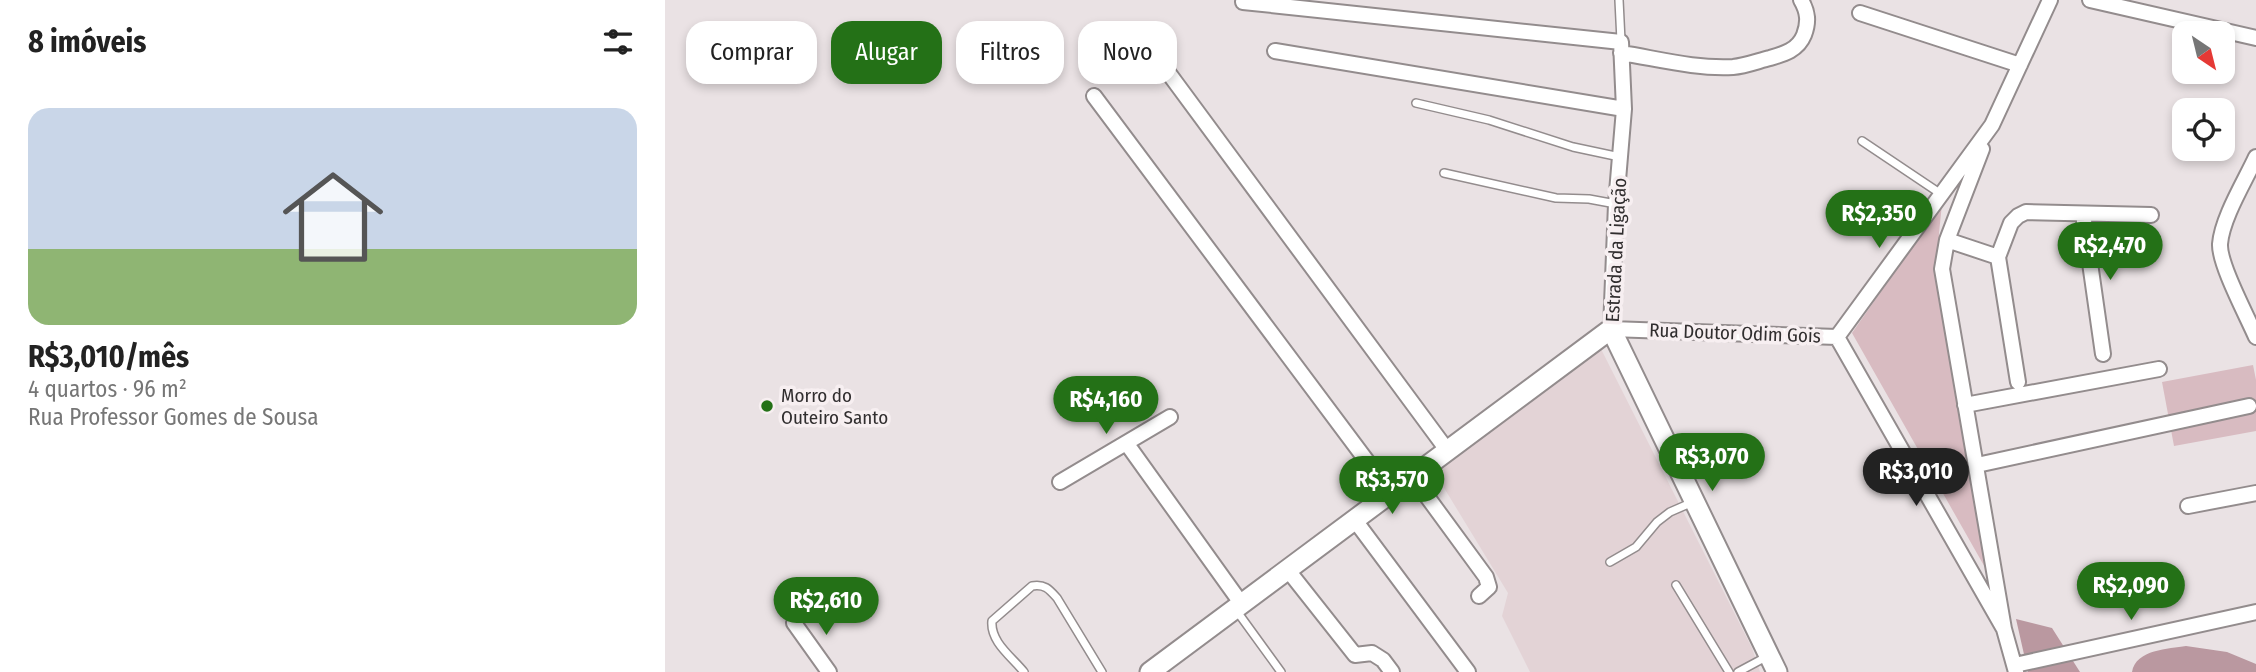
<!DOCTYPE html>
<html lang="pt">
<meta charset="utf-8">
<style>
:root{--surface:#fff;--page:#f6f6f6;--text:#222;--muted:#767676;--accent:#247117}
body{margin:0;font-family:"Fira Sans Condensed",sans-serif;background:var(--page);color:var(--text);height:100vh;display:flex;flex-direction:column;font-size:26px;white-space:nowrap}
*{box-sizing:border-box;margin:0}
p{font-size:23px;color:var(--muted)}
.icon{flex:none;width:38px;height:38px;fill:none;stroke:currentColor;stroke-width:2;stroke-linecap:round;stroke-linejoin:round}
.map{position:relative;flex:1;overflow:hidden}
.side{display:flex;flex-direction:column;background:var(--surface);width:665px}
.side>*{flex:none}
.guide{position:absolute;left:21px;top:21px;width:665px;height:63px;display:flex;gap:14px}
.needle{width:46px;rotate:145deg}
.tools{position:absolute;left:1507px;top:21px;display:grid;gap:14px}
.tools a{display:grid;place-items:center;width:63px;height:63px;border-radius:14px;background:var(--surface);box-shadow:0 4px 10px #0003;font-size:35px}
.price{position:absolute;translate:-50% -60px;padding:0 16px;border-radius:24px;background:var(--accent);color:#fff;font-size:23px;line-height:46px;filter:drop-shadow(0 2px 4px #0008)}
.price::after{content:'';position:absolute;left:50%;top:42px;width:21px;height:16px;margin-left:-10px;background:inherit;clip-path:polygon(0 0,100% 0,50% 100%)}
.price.active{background:#222;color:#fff}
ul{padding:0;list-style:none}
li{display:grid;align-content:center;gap:14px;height:371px;padding:0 28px}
li span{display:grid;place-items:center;height:217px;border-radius:21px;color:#555}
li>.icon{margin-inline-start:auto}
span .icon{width:126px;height:126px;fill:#fffc;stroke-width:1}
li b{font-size:30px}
h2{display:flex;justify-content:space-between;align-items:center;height:84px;padding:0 28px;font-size:30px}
.chip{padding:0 24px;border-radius:21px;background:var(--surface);box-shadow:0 4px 10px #0003;font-size:24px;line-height:63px}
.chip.active{background:var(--accent);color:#fff}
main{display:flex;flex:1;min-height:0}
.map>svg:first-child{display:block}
.built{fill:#e3d3d6}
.green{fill:#d8bbc1}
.forest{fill:#ba98a0}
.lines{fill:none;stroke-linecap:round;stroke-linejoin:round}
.service-casing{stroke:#938c8d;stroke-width:10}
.minor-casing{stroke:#938c8d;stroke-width:18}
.tertiary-casing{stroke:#938c8d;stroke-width:23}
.service{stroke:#fff;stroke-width:7}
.minor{stroke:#fff;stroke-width:14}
.tertiary{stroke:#fff;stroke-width:19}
.poi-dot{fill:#247117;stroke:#f7eff1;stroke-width:2.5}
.labels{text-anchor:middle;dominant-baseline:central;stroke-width:7;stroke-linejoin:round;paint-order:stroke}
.street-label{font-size:19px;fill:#312e2f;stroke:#f7eff1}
.poi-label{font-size:19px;fill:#312e2f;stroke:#f7eff1;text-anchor:start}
</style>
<main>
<section class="side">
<h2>8 imóveis<svg class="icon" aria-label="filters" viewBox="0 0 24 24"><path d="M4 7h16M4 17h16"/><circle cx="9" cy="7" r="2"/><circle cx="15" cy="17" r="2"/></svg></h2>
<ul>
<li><span style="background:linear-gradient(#c9d6e8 65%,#8fb573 0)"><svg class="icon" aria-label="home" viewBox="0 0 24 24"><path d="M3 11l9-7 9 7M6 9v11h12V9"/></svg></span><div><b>R$3,010/mês</b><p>4 quartos · 96 m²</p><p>Rua Professor Gomes de Sousa</p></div></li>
</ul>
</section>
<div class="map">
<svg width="1591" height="672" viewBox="0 0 1591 672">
<rect width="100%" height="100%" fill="#eae2e4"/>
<path class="built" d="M936,349L1087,648L1095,672H865L837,616L843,593L770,473Z"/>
<path class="green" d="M1277,204L1274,233L1275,283L1326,578L1187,333Z
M1588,365L1591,380V431L1509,446L1497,382Z"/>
<path class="forest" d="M1351,619L1387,628L1415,672H1363Z
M1521,646L1562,652L1591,664V672H1467C1471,649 1504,649 1521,646Z"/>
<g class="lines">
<defs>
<path id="service" d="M954,0L956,41
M751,103L824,120L908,147L955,157
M1197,141L1276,194
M779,173L891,198L924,199L951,204
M945,562L971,547L992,522L1005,512L1028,502
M1011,585L1064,672
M571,610L616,672
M359,672C347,657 325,642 327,621L367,586C380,584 384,589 392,598L437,672
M1073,672L1101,657"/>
<path id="minor" d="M1425,0L1591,38
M578,2L956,42L959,109L951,204L946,329L1172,337L1327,125L1385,0
M1195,13L1355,65
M610,51L959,109
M956,53C994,59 1030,69 1068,67C1080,66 1093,61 1105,58C1119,54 1133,50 1139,35C1144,22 1143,12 1136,0
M491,56L782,450
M429,96L725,492
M1317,149L1282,240L1277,269L1339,629
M1591,157C1580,181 1557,218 1555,244C1554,264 1582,316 1591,337
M1418,214L1438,354
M1282,240L1333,257
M1172,337L1339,629L1351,672
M1353,382L1333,257L1346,223L1353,216L1361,212L1486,215
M1300,405L1494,369
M462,444L576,603
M1312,465L1584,406
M747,476L821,577L824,587L814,596
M395,482L505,417
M1523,506L1591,493
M689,519L803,672
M622,569L690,655L707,653L718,660L727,672
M129,623L164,672
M1350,665L1591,612"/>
<path id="tertiary" d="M485,672L946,329L1112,672"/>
</defs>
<use href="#service" class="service-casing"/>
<use href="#minor" class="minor-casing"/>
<use href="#tertiary" class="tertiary-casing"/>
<use href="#service" class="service"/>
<use href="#minor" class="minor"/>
<use href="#tertiary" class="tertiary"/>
</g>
<circle class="poi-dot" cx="102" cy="406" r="7"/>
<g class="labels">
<g class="street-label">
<text transform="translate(951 250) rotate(-87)">Estrada da Ligação</text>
<text transform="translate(1070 333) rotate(2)">Rua Doutor Odim Gois</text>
</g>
<g class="poi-label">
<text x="116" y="395">Morro do<tspan x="116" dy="22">Outeiro Santo</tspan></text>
</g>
</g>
</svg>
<div class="tools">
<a><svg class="needle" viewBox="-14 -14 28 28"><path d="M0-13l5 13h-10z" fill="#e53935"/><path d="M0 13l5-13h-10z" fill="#767676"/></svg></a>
<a><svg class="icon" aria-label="locate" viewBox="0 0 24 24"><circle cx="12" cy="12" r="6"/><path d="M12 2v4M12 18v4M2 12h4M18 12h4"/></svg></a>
</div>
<b class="price" style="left:1214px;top:250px">R$2,350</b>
<b class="price" style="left:1445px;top:282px">R$2,470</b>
<b class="price" style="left:441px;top:436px">R$4,160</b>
<b class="price" style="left:1047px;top:493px">R$3,070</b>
<b class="price active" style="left:1251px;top:508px">R$3,010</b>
<b class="price" style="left:727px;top:516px">R$3,570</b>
<b class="price" style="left:1466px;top:622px">R$2,090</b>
<b class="price" style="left:161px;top:637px">R$2,610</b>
<div class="guide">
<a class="chip">Comprar</a>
<a class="chip active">Alugar</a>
<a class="chip">Filtros</a>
<a class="chip">Novo</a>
</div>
</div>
</main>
